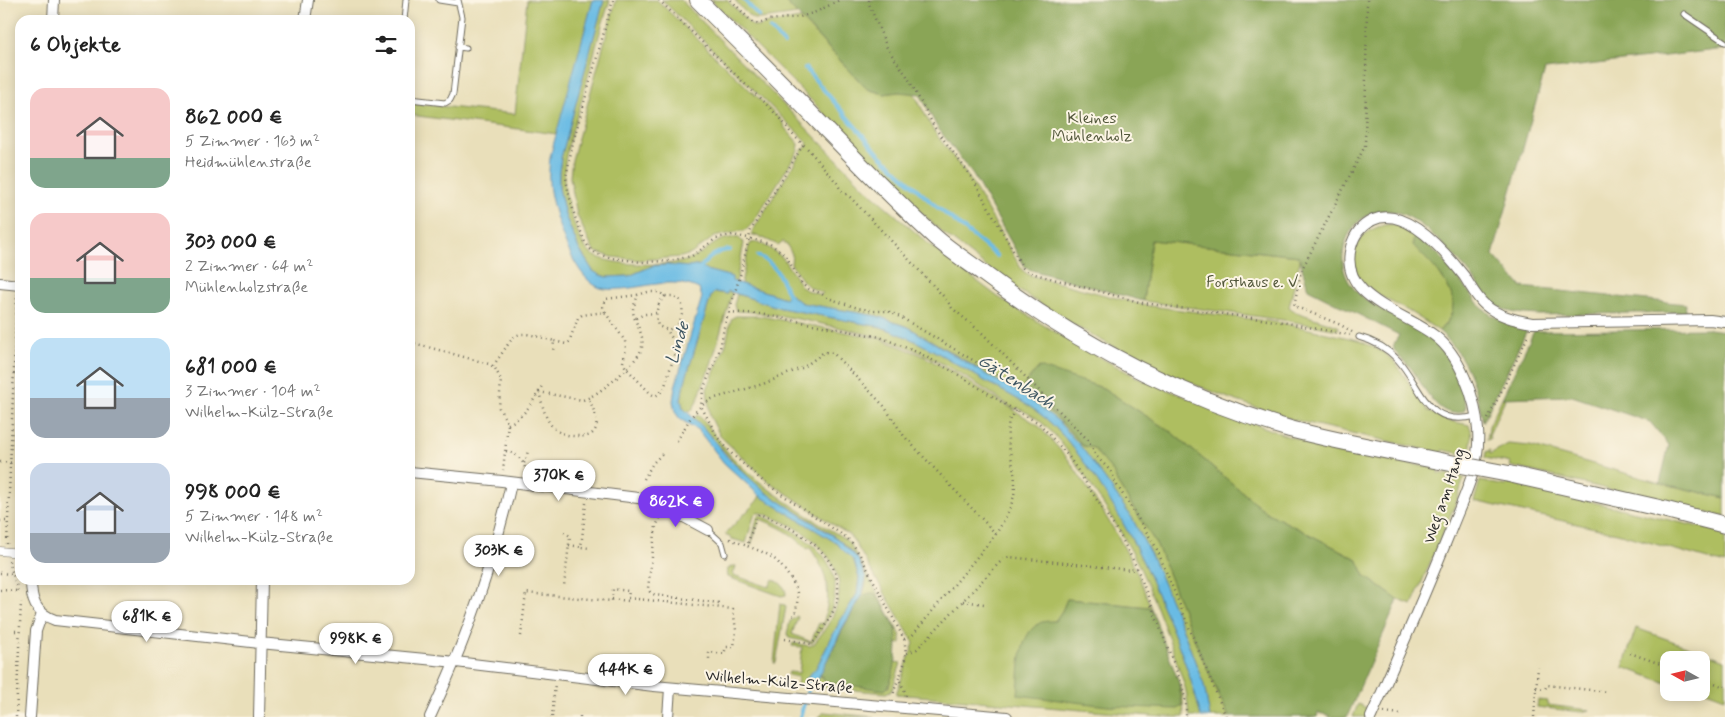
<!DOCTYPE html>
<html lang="de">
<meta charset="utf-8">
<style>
:root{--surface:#fff;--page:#f6f6f6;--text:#222;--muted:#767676;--accent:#7c3aed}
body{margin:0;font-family:Mynerve,sans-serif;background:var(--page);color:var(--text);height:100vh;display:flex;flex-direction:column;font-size:19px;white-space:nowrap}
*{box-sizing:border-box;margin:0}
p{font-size:16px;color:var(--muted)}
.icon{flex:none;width:28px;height:28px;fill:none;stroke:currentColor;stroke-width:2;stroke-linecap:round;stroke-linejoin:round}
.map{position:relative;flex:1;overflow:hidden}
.drawer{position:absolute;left:15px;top:15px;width:400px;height:570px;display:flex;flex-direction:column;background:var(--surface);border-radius:15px;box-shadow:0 2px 12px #0003}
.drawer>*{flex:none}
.needle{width:32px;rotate:278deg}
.fabs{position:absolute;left:1660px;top:651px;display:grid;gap:10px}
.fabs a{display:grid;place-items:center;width:50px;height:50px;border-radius:10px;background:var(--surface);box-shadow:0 2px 12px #0003;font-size:25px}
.price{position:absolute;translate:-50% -42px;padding:0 11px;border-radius:18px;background:#fff;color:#222;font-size:16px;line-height:32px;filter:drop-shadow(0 1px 2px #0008)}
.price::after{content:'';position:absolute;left:50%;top:30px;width:15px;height:11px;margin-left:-8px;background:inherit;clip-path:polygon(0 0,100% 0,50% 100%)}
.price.on{background:var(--accent);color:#fff}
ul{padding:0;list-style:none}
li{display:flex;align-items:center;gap:15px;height:125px;padding:0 15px}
li span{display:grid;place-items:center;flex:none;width:140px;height:100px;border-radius:15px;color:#555}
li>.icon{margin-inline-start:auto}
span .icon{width:60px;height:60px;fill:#fffc;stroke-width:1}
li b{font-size:21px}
h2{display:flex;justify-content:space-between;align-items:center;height:60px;padding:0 15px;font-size:21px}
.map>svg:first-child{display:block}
.green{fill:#aebe61;stroke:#6c7446}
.forest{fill:#8aa557;stroke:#5a6841}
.water{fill:#69bbe4;stroke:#4a7388}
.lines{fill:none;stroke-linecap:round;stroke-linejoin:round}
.stream{stroke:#69bbe4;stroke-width:4}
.service-casing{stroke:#6e6a5d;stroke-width:7}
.pedestrian-casing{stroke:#6e6a5d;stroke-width:9}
.minor-casing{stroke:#6e6a5d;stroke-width:12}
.primary-casing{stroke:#6e6a5d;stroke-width:18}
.path{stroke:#6e6a5d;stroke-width:2.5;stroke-dasharray:1 4;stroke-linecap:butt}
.service{stroke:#fff;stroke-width:5}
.pedestrian{stroke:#fff;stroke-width:8}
.minor{stroke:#fff;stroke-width:10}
.primary{stroke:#fff;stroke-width:16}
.primary-bridge-casing{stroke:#6e6a5d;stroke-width:18;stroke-linecap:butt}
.primary-bridge{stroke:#fff;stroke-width:16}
.labels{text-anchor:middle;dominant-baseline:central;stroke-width:4;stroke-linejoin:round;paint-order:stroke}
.park-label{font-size:16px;fill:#52573b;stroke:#fcf5e5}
.street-label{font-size:16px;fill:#2b2b2b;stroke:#fcf5e5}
.water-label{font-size:18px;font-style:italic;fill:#3e5662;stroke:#fcf5e5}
</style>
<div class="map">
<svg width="1725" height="717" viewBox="0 0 1725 717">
<rect width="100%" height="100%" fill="#fcf5e5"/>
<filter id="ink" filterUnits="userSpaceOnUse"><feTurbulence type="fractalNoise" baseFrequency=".02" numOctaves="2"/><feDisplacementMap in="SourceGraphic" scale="10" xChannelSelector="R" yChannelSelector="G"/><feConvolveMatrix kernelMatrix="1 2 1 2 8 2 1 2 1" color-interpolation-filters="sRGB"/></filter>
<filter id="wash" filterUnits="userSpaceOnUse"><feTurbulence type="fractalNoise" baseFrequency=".0096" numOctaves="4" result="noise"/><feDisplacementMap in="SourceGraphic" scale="20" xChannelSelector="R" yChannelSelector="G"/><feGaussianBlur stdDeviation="1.12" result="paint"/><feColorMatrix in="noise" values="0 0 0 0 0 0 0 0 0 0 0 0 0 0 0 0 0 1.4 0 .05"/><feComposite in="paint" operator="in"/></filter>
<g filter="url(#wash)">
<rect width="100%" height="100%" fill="#e9dfba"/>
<path class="green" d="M527,0H593L557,134L410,115V103H411L515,114Z
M604,0H610C599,32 591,66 582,99C575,123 564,151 564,176C563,194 577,239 588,251C597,261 626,264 639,264C650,265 678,264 688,260C707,254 715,235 739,238L744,243L736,282L731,281L732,277L706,270L700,265L689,267L667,265L652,266L629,276L607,277L600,275L593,271L579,249L565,215L559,188V172L561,158Z
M616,0H657L781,120L785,128L799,144L798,151L752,224L746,230L714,237L691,254L681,257L640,260L612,257L596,252L592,248L577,215L570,177L572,160Z
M662,0H681L866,189L932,247L998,297L1071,342L1142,380L1287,436L1337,450L1438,469V473L1464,478L1457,500L1412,605L1398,600L1365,576L1357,559L1266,512L1171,432L1103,388L1039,368L1022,387L1021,390L1057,417L1083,446L1094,448C1101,461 1114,467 1117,482L1157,545L1198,648L1229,717H1210L1204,685L1180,622L1153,559L1132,518L1107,482L1082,448L1057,420L963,359L908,327L877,316L802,303L793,297L787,296L785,298L741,284L749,246L751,243L758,242L769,248L783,258L801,286L806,290L821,295L823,293L809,287L803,281L791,264L792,254L788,247L783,241L778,245L757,235L751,236L753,230L803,149H805L808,143Z
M711,0H727L751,25L757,27L769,23L801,19L867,89L884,94L898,92L914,93L933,130L969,178L1022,270L1029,275L1143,305L1282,323L1358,340L1383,352L1395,362L1428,411L1446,420L1469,425C1474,433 1471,446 1469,455L1442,450L1441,453L1294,420L1231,399L1151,367L1077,327L1007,283L943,233L877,171L818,107Z
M735,0H784L797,14C791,15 757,20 754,19C747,16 740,6 735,0Z
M1390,224L1400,226L1417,235L1414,240C1425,255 1456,287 1453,307C1452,317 1445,324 1439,331C1430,325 1420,318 1410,312C1386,298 1341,283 1356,246C1362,232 1377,226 1390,224Z
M1151,240L1299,256L1300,261L1289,307L1296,312L1338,326V330L1283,320L1143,301Z
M728,291L732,293L710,368C702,382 701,398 691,411L689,410L687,413C680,405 681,398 683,388L711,296L715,292L727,294Z
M737,294L781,308L881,327C918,339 951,361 985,381C1009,395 1034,406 1054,426C1069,441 1082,459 1094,476C1122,518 1142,556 1161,603C1177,639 1192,678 1201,717H1190C1187,707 1188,695 1184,684C1171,644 1157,604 1139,566C1124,535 1105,507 1086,478C1073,459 1059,437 1041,422C1035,416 1025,412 1018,408L1014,409C984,388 952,367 919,352C890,339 861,332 831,326C799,319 768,312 736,311L734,305Z
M736,316H760L878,338L919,354L953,372L1038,425L1069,460L1102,510L1119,538L1137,572L1153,613L1149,607L1067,599L1062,611L1055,621L1040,623L1182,706L1179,683L1183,696L1184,717H1163L896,694L914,643L854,541L849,535L768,481L720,436L710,416L707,389L726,344L730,323L732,318Z
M1502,398L1505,399L1489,435L1490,439L1487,440L1489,426Z
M697,415C704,417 723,448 731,456C763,490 806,514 845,539L850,544L900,634L901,643L897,644L896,629L870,593L862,596C864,591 867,584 866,578C857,538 793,513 763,490C737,469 718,442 694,419Z
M1508,444L1530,446L1660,483L1725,498V517L1510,466L1511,463L1485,458L1486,452L1490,450V454Z
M1480,481L1506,486L1507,482L1725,533V564L1617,533L1474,501Z
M760,496L835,542L854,561L859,578L857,594L839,623L816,668L804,681L803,686H797L798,677L788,675L789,672L799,673L802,647L792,646L793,643L810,646L814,644C823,632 833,619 837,604C846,574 825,546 801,531C789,523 775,518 762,513H757L754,516L746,543L732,539L725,534L757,501Z
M760,515C825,542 862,577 812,643L789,638L787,634L790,621L797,616L798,617L792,634L811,642L819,623L823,624C832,595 828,572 810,548L807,549C792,533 780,527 760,519L751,545L757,518Z
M732,566H736L733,575L769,587L773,579C780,583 786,586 786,595L781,596L728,577L727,570Z
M780,604L785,605L786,607L776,663H774Z
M1636,628L1725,660V698L1701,689V660H1669V684L1623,667Z
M895,662L901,663L892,690L886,693L843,689L842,687L837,686V688L814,687L820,674L821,677L889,687Z
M1538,700L1547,701V705L1589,710L1581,712L1537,707Z
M1358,704L1369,709L1365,717H1353Z
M824,712L874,717H819Z"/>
<path class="forest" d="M784,0H1725V49L1545,70L1493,255L1522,287L1686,304L1685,312L1539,315C1526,314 1510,314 1499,307C1486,300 1480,287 1472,276C1459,260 1431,231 1414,220C1402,212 1389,209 1375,212C1361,216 1351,228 1346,241C1327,301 1399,311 1432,340C1452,359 1460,381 1466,406L1464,411C1438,423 1422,382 1410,367C1405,362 1396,355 1394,349C1392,345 1397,339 1399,335L1308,289L1299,256L1151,240L1143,301L1031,270L1025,267L973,175L937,127L920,94L898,92L884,94L867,89Z
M1417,235L1441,257L1481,307L1493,316L1527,330L1483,422C1478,398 1471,369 1455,349C1451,343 1445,337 1439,331C1443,327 1447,323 1449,319C1465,292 1429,263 1413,245V240Z
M1709,329L1725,331V498L1660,483L1669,445L1650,422L1572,396L1502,398L1534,331Z
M1039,367L1103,388L1171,432L1266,512L1357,559L1365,576L1398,600L1347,717H1329V715L1318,713L1317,717H1229L1198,648L1157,545L1117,482C1114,467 1101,461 1094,448L1083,446L1057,417L1021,390L1022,387Z
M870,593H875C882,604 891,616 895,628C900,641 895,682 885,690L826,682L820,674L845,625L862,596Z
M1067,599L1149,607L1153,613L1179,683L1182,706L1177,709L1108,706L1018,695C1020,674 1017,634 1040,623C1043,621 1051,621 1055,621L1062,611Z"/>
<path class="water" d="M593,0H604L561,158L559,172V188L565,215L579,249L593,271L600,275L607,277L629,276L652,266L667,265L689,267L700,265L706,270L732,277V281L785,298L786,297L788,292L790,293L793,297L802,303L877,316L908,327L992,378L1021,393L1057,420L1082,448L1107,482L1132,518L1153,559L1180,622L1204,685L1210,717H1201C1192,678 1177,639 1161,603C1142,556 1122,518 1094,476C1082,459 1069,441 1054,426C1034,406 1009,395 985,381C951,361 918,339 881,327L781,308L728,291L727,294L715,292L711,296L683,388L681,400L683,408L702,426L729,459L764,491L838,539L858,559L866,578L862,596L844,625L814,687L803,686L804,681L816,668L839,623L857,594L859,578L854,561L835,542L760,496L724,463L698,430L680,419L675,412L673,401L675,387L702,297L699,289C668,274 638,292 605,289C575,286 554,216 550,191C548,180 549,168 550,157Z"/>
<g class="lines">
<path class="stream" d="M744,0L759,16
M770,29L784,44
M805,68L879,154L931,202L997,256
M758,256C777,264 781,279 789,296
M700,268C708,258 717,250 730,250
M800,717L810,684"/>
</g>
</g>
<g filter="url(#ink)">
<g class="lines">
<defs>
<path id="service" d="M439,0L458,3
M1684,14L1725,42
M404,20L406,0
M458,47L466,48
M410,99L445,103L450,100L453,94L462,17L458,0
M1359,337C1374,341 1388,349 1398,360C1422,387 1427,429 1476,416
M708,530L722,543L725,554"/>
<path id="pedestrian" d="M0,551L20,553"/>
<path id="minor" d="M53,20L54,0
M305,20L308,0
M0,283L20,285
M410,472L502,481L646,499L656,502L708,530
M31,580C31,600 35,613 55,620L260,643L456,662L654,686L1007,717
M30,717L36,631L42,614
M259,717L262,580
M430,717C458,657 482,596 499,531C503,515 508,499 511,483
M668,717L670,688
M1371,717C1398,656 1425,594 1450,532C1462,500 1481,466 1478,430C1476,399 1460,355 1435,336C1403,311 1338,298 1351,247C1354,235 1362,225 1373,220C1406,205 1446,253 1464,276C1470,285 1476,297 1485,305C1498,316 1515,320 1532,323L1710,320L1725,322"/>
<path id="primary" d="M698,0C737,39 777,78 815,118C855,159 894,200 936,238C951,251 968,262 983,273C1075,342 1180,397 1290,429C1339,442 1390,451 1440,461
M1509,474L1655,507L1725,525"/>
</defs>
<use href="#service" class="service-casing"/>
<use href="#pedestrian" class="pedestrian-casing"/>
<use href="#minor" class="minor-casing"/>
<use href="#primary" class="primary-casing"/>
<path class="path" d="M613,0L573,142L566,177L568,191L575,217L585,242L590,249L597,254L612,258L641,262L669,261L692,256L714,240L721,237L733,235L748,238L770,244L780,251L786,256L802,284L807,288L822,294L828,298L858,308L875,311H888L902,318L1018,387
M659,0L781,119L791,133L808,149L837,183L840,189L851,198L945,298L952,308L982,333L1088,440C1091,446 1094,454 1099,459C1106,467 1113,471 1115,482L1156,547L1226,717
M731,0L752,22L759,24L769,20L800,17L816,12L840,0
M869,0V4L887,48L907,76L935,128L971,176L1023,268L1031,273L1143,303L1282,322L1350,335
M803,145L751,230L740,276L724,327L720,349L703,390L701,406L718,438L733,455L765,483L847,538L852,543L860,555L904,639C910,668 897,673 893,697
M665,296C656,305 655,314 658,326L668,330
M605,312L603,307L606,299L637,295
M729,312L760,314L880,337L919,353L954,372L1016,411L1039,423L1069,457L1121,537L1137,568L1182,685L1186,704V717
M636,318L645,314L656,313
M1352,332L1341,325L1294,306L1301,271L1365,146L1367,0
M410,342L489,364L495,368L501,380L499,408L508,424L503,470
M493,366C519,331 509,328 554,341L553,352
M539,392L582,400C596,398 640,361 642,347C645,333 633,322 633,310C633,305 637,301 637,295L648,292H659L665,296H672L681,301C684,311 682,317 677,326L668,330C669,337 675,339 677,346L664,389L659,394L655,396L651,394L626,368L623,362L626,349L625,341L605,312L582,315L578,318L569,342L566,344L554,341
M539,392C542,402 544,416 551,425C556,432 567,436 575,436C580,436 586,437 590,435C603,428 593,408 589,399
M1488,419L1529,334
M508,424C524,418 534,400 542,386
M677,441L691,417L701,406L712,399L763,384L804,367L824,352L833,353L884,406L904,436L996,534
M506,451C518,454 525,461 526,474
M0,462L20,463
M524,463L526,460L528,450
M644,479L653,463L663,453
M586,503L581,547L590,548
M660,518L656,526L648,588L650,592L655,595L719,603
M0,521H8
M564,532L570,536L564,586
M730,539L747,546
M7,544L17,294
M569,545L581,547
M9,561L18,591
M0,573L13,574
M0,590L18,591
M612,599L628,601V598
M963,601L984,604
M15,631H20
M521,636L526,593L612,601L613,589L629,591L628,598L733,609L736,630L734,647H726L724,654L709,652V660
M785,639L811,644L813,643C822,630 833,616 837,600C845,562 809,537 780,523C773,520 766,516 759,514L756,517L747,546C771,555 776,557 790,578C800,592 798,599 795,615L789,617
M904,639L911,637L996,534C1003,522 1011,509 1014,495C1019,470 1003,444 1009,421C1010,417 1013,414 1016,411
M907,653L917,649L1003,559L1009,557L1131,570L1137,568
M1630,653L1669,667
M1701,678L1725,687
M900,681L906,694L905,699
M1536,688L1545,689L1547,685L1608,692
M1384,712L1400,714
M16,717L21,602
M552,717L555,683
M580,717V712
M1534,717L1538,667"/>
<use href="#service" class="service"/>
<use href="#pedestrian" class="pedestrian"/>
<use href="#minor" class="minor"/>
<use href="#primary" class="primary"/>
<defs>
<path id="primary-bridge" d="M1440,461L1509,474"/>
</defs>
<use href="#primary-bridge" class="primary-bridge-casing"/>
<use href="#primary-bridge" class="primary-bridge"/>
</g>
</g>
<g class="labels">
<g class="park-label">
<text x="1092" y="118">Kleines<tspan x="1092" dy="18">Mühlenholz</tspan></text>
<text x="1254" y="282">Forsthaus e. V.</text>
</g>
<g class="street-label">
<text transform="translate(1445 496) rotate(-71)">Weg am Hang</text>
<text transform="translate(779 682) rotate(5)">Wilhelm-Külz-Straße</text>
</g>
<g class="water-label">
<text transform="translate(678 343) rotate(-73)">Linde</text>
<text transform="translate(1016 382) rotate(32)">Gätenbach</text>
</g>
</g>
</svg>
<div class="fabs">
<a><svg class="needle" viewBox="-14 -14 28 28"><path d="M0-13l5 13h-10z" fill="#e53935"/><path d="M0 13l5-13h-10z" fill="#767676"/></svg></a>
</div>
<b class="price" style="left:559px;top:502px">370K €</b>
<b class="price on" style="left:676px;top:528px">862K €</b>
<b class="price" style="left:499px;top:577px">303K €</b>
<b class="price" style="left:147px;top:643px">681K €</b>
<b class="price" style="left:356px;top:665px">998K €</b>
<b class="price" style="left:626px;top:696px">444K €</b>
<section class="drawer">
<h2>6 Objekte<svg class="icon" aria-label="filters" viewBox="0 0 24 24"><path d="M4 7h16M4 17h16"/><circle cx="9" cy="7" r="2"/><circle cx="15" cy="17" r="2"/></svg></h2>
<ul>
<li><span style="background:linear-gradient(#f6c9c9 70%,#7fa58c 0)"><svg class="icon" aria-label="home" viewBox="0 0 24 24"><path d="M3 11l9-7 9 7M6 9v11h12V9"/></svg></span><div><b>862 000 €</b><p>5 Zimmer · 163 m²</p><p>Heidmühlenstraße</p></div></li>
<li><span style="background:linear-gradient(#f6c9c9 65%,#7fa58c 0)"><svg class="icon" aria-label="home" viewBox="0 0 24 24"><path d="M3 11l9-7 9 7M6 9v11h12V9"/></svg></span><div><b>303 000 €</b><p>2 Zimmer · 64 m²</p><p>Mühlenholzstraße</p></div></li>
<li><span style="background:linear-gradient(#bfe0f5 60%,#9aa5b1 0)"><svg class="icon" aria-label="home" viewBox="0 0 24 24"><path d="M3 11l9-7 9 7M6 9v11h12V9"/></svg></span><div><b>681 000 €</b><p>3 Zimmer · 104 m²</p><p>Wilhelm-Külz-Straße</p></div></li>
<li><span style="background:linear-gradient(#c9d6e8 70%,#9aa5b1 0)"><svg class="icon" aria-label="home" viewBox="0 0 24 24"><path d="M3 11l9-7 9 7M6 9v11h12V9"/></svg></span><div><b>998 000 €</b><p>5 Zimmer · 148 m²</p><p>Wilhelm-Külz-Straße</p></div></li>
</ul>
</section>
</div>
